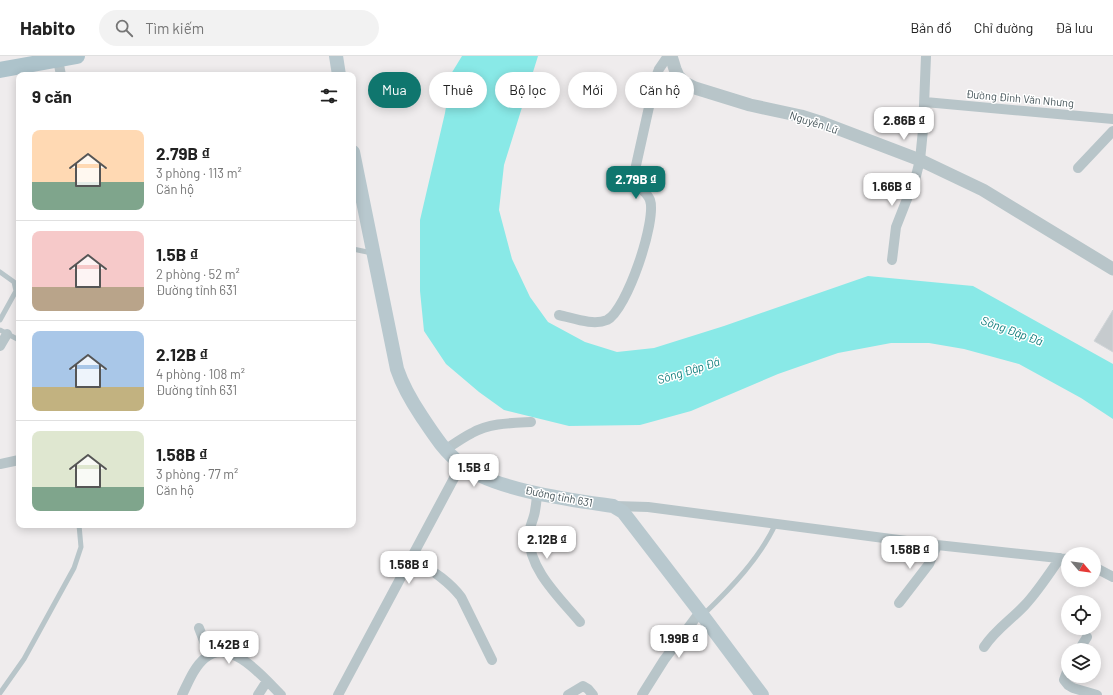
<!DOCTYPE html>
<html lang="vi">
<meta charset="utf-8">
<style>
:root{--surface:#fff;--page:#f2f2f2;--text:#222;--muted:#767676;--line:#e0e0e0;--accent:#0f766e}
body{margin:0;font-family:Barlow,sans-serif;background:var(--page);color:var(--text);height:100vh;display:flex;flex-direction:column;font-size:15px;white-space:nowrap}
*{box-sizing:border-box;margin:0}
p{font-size:13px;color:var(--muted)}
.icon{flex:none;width:22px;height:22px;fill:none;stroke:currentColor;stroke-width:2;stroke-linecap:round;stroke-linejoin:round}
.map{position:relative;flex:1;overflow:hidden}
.details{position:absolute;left:16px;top:16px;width:340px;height:456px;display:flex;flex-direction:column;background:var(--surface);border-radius:8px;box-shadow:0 2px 10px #0003}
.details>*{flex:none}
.guide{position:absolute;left:368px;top:16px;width:380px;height:36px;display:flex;gap:8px}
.needle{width:26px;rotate:119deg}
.tools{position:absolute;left:1061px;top:491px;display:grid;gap:8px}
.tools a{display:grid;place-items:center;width:40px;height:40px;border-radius:50%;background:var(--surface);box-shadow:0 2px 10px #0003;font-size:20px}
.price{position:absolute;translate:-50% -34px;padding:0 9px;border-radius:8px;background:#fff;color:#222;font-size:13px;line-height:26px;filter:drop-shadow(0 1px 2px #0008)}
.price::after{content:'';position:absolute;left:50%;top:24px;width:12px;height:9px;margin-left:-6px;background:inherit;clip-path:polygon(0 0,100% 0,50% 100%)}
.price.current{background:var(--accent);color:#fff}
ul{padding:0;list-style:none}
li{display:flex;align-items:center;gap:12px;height:100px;padding:0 16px}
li+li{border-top:1px solid var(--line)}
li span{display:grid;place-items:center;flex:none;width:112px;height:80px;border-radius:8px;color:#555}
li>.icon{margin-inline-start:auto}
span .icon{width:48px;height:48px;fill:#fffc;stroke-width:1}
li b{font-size:17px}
h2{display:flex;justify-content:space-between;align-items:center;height:48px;padding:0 16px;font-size:17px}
.chip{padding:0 14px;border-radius:18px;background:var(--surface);box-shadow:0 2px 10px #0003;font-size:14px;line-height:36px}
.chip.current{background:var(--accent);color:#fff}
header{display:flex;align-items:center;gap:24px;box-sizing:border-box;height:56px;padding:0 20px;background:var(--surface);border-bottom:1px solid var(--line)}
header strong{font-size:19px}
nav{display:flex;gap:22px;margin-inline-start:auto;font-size:14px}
.search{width:280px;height:36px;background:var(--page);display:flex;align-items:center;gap:10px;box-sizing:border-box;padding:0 14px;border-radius:22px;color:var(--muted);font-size:15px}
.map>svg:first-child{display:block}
.water{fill:#89e9e7}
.building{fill:#c6cbce;stroke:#d1d5d8}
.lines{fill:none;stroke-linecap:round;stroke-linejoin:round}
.service{stroke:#b8c5c9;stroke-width:5}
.minor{stroke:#b8c5c9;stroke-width:10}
.tertiary{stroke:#b8c5c9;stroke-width:13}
.secondary{stroke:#b8c8ce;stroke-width:14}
.primary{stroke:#adc3cb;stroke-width:16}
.labels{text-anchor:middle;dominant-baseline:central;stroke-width:3;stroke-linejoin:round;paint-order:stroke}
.street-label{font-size:11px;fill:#455459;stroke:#fff}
.water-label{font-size:12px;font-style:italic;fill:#107e7c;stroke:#fff}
</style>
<header>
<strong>Habito</strong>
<div class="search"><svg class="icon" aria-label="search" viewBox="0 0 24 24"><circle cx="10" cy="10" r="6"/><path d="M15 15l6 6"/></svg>Tìm kiếm</div>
<nav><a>Bản đồ</a><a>Chỉ đường</a><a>Đã lưu</a></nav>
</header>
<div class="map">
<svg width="1113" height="639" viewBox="0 0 1113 639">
<rect width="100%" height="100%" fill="#efeced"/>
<path class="water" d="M462,0H538L504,109L499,154L512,203L530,241L548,266L585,286L617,296L654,292L724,270L868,220L973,230L1113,308V363L1081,342L1019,308L964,293L929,287H891L838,297L778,318L691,355L640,369L569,370L504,354L479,336L446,308L424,275L420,235V164L445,57L451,18Z"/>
<path class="building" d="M1113,254V296L1094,285Z"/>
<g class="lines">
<path class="service" d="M353,193L372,197
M0,216L14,226L16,235L0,264
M0,274L19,284
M704,558C731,532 760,502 776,467
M0,637L24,603L74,512L81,491L79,469"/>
<path class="minor" d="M58,4L61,19
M925,46L1113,63
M1078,112L1113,75
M892,204L896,171L916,120L920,104L923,74L926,0
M559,259C573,262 593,270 607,264C627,254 657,164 650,144C647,135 637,132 633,123L655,24L659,13L668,0
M0,290L7,278
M445,394C454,388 462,382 472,377C490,367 511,367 531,366
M0,408L19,404
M537,437C537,443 536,449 535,455C534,463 529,471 529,479C528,513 560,542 580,566
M615,450L648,451L937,489L1068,503
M411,501C429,513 447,523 461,541L492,604
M1094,511L1113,521
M899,547L929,508L937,489
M199,572L209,598
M984,591C995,574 1011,564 1025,549C1038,535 1049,518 1060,502
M1079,594L1087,581
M1068,613L1064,624L1068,629L1073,632L1097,639
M182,639C188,627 194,611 205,602C230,580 265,623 281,639
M258,639L267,625
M338,639L461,409
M568,639L583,630L588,633L593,639
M642,639L664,604L700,556"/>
<path class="tertiary" d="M671,0L675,13L678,20L685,27L695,32L750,49L801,60L823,67L920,104L983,134L1113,213"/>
<path class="secondary" d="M336,0L339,19
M353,96L397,313C403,331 412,346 422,361C434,379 444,395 461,408C492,434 572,444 613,450L623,456L700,556L762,639"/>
<path class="primary" d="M0,14L77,0"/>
</g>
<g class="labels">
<g class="street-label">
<text transform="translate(1020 42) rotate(5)">Đường Đinh Văn Nhưng</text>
<text transform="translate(814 66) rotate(18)">Nguyễn Lữ</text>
<text transform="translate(559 440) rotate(11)">Đường tỉnh 631</text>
</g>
<g class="water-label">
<text transform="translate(1012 274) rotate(20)">Sông Đập Đá</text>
<text transform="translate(688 314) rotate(-17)">Sông Đập Đá</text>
</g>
</g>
</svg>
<div class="tools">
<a><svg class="needle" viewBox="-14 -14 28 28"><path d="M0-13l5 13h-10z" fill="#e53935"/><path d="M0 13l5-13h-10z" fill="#767676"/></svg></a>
<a><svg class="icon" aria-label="locate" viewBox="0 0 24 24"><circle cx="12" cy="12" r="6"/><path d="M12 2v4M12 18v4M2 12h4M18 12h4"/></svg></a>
<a><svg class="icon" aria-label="layers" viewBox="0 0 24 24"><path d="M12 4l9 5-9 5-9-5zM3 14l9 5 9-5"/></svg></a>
</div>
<b class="price" style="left:904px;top:85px">2.86B ₫</b>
<b class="price current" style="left:636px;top:144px">2.79B ₫</b>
<b class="price" style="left:892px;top:151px">1.66B ₫</b>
<b class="price" style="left:474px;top:432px">1.5B ₫</b>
<b class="price" style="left:547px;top:504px">2.12B ₫</b>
<b class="price" style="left:910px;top:514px">1.58B ₫</b>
<b class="price" style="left:409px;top:529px">1.58B ₫</b>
<b class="price" style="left:679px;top:603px">1.99B ₫</b>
<b class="price" style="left:229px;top:609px">1.42B ₫</b>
<div class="guide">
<a class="chip current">Mua</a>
<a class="chip">Thuê</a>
<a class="chip">Bộ lọc</a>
<a class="chip">Mới</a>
<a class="chip">Căn hộ</a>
</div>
<section class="details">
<h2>9 căn<svg class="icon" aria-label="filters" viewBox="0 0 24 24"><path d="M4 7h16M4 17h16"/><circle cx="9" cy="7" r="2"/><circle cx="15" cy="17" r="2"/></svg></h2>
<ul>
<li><span style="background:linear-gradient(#ffd9b3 65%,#7fa58c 0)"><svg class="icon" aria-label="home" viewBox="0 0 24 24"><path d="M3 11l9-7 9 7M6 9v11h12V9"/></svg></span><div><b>2.79B ₫</b><p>3 phòng · 113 m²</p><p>Căn hộ</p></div></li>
<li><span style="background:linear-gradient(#f6c9c9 70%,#b9a48a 0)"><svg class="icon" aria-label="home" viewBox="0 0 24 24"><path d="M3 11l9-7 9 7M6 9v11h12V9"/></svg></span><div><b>1.5B ₫</b><p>2 phòng · 52 m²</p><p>Đường tỉnh 631</p></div></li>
<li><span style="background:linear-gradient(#a9c7e8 70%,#c2b280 0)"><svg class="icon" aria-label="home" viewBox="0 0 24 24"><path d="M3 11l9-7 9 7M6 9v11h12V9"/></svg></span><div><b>2.12B ₫</b><p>4 phòng · 108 m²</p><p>Đường tỉnh 631</p></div></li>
<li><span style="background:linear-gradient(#dfe7d0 70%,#7fa58c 0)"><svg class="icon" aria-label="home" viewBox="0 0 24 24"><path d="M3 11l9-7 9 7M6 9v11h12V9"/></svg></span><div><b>1.58B ₫</b><p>3 phòng · 77 m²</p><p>Căn hộ</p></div></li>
</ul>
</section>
</div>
